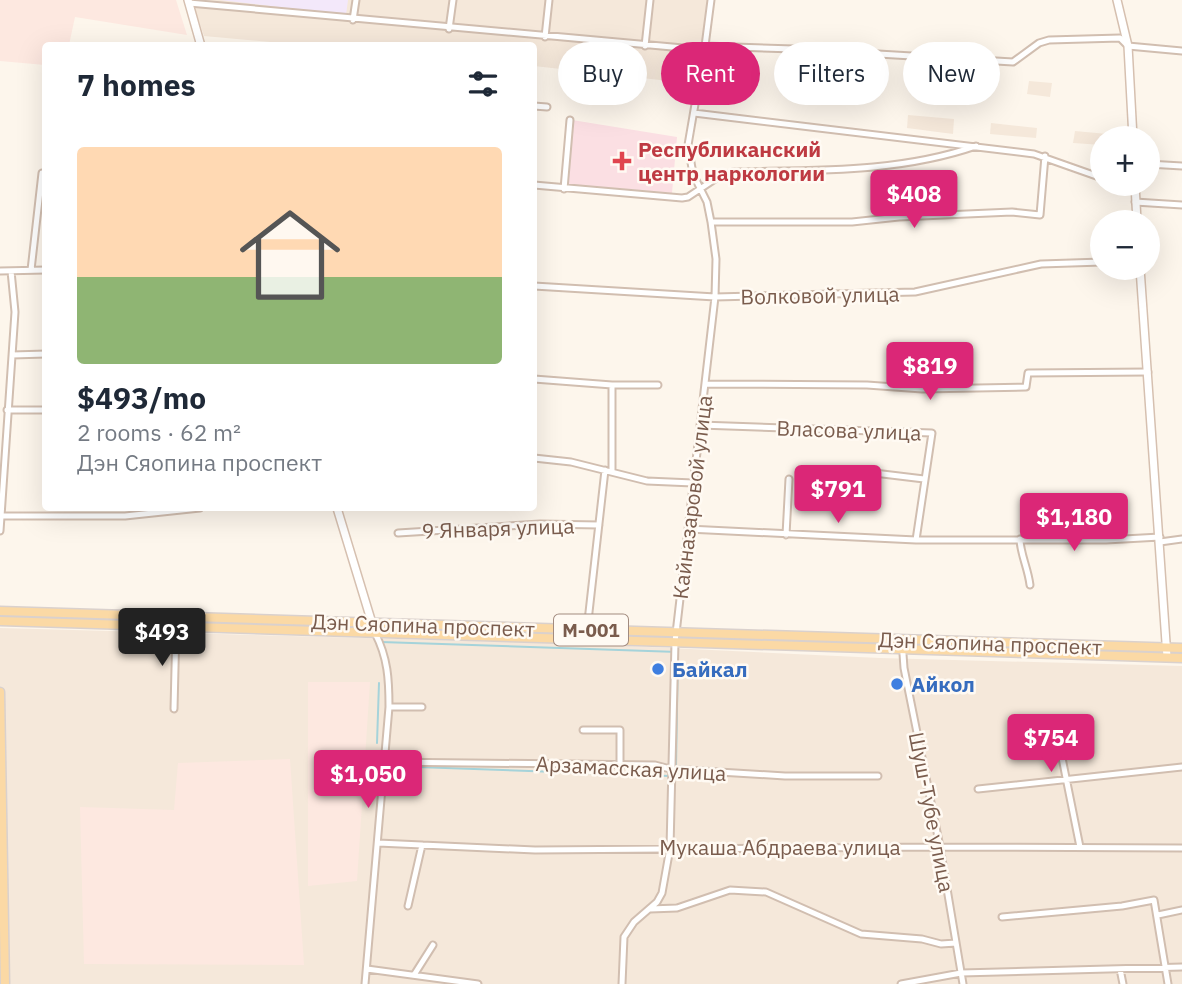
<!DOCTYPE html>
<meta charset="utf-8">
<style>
:root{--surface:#fff;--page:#f2f2f3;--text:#1f2937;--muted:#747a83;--line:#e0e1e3;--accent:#db2777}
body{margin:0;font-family:"IBM Plex Sans",sans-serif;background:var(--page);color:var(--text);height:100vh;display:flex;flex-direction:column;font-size:26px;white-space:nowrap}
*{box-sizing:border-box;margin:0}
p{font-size:23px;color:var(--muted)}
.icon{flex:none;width:38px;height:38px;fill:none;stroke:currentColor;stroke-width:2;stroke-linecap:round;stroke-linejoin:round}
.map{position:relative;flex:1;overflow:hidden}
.panel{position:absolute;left:42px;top:42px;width:495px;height:469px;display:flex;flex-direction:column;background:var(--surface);border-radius:7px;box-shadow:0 7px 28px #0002}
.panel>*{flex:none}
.banner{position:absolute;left:558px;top:42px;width:518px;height:63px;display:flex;gap:14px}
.tools{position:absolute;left:1090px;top:126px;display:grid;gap:14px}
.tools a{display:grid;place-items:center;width:70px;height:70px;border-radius:50%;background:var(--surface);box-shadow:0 7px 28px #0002;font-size:35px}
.price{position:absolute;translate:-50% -60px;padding:0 16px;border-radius:7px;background:var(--accent);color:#fff;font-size:23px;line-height:46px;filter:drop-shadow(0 2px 4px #0008)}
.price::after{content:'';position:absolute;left:50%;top:42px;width:21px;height:16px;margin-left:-10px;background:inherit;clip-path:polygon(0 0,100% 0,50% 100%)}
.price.current{background:#222;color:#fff}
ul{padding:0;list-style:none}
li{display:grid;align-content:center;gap:14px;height:371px;padding:0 35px}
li+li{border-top:2px solid var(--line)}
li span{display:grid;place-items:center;height:217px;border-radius:7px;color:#555}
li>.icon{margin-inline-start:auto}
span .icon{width:126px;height:126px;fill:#fffc;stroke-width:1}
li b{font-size:30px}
h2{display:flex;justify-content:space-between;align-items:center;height:84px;padding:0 35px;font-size:30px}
.pill{padding:0 24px;border-radius:32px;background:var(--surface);box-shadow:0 7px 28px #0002;font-size:24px;line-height:63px}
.pill.current{background:var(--accent);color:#fff}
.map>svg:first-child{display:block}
.residential{fill:#f5e8da}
.commercial{fill:#fde8e0}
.education{fill:#f3e8fa}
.medical{fill:#fbdfe3}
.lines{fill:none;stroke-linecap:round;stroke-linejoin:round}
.stream{stroke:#a5d3da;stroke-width:2}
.street-casing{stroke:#d1beb0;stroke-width:9}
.secondary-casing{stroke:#d6c0b0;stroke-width:10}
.primary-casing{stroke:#dad1cd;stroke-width:11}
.street{stroke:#fff;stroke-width:5}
.secondary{stroke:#fff;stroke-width:7}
.primary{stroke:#fbd9a5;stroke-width:8}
.health-dot{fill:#e0444e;stroke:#fffaf3;stroke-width:2.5}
.shop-dot{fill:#3f7fe0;stroke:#fffaf3;stroke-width:2.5}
.labels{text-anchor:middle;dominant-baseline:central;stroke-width:5;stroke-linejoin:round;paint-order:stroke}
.shield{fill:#fffaf3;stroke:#a28b7f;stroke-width:2}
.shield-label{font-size:19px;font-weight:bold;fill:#7a5c4d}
.health-label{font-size:21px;font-weight:bold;fill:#be3a42;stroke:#fffaf3;text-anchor:start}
.street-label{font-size:21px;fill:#7a5c4d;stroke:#fffaf3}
.shop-label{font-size:21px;font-weight:bold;fill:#366cbe;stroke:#fffaf3;text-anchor:start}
</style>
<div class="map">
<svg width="1182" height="984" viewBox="0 0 1182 984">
<rect width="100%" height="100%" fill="#fdf6ec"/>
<path class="residential" d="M192,0H707L696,84L534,66V46H314L204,36Z
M1029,81L1052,83L1050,97L1027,94Z
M908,115L954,119L953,134L907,128Z
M991,123L1037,128L1036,138L990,134Z
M1075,131L1118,135V138H1102V145L1073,143Z
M0,628L586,644L880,658L1182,666V984H0Z"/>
<path class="commercial" d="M0,0H176L187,35L75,17L69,45L46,46L45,65L0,61Z
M308,682H370L357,881L308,886Z
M290,759L304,965L84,964L80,807L174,810L178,763Z"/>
<path class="education" d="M220,0H348L346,15Z"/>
<path class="medical" d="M572,120L677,137L672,193L566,184Z"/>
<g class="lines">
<path class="stream" d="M381,642L678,652L676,766
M377,743L379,683
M376,754L375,766H380
M388,766L670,776"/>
<defs>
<path id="street" d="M189,3L705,50
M353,20L356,0
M449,29L453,0
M545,37L549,0
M645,46L650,0
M705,46L794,49L1013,62L1039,43L1049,40L1120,38L1128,46L1182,51
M534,106L547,107
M694,113L1034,154L1102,178
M1148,164L1182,166
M1116,184L1135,191
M534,185L682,198L688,197L715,179L733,172C815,170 898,173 976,146
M564,189L570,120
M1135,202L1182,205
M711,222H852L899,217L1012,212L1040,215L1045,156
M31,270L42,173L46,174
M0,271L46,270
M534,286L715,297L915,292L1041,264L1102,262
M12,355L46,354
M534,379L612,385H658
M705,384L867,385L922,389L1026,387L1028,373L1148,372
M7,410H46
M700,425L932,433L916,540
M534,458L571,462L647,481L693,483
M612,472V385
M866,472L924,479
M1,516H125L200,508
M688,529L916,540H1106L1160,537
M0,531L15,312L11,271
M398,533L540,524L599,525
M786,535L789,479
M1020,539C1020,553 1028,568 1030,585
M1160,542L1182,539
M587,630L605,470
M902,640L904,668L940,847L963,984
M389,707H422
M174,709L176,627
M583,730H620V765
M1077,734H1062L1058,738L1080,847
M385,762L655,765L670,769L785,776H878
M978,789L1182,767
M378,843L535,850L940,847L1182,848
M408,906L422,845
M650,909L677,908L730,890L766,892L861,934L922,939L941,944L956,943
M1158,915L1182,910
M1002,917L1122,906L1154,900L1168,984
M367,969L478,984
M1120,969L1123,984
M414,975L433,945
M365,984L389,707C389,680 388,658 375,633
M622,984L624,937L634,922L657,902L662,893L670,848L675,642L715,297L716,259L711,222L707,202L693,174L688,145L705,46L711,0
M901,984L961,973L1182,967"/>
<path id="secondary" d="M188,0L201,46
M1117,0L1128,46L1133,138
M1135,184L1137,222
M1140,268L1167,657
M337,508L375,633"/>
<path id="primary" d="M0,611L1182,648
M0,621L1182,658
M0,692L5,984"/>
</defs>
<use href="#street" class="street-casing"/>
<use href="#secondary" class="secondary-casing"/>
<use href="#primary" class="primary-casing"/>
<use href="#street" class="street"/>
<use href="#secondary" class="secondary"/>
<use href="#primary" class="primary"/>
</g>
<path class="health-dot" d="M618.5 150.5h7v7h7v7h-7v7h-7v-7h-7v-7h7z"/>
<g class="shop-dot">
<circle cx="658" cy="669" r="7"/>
<circle cx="897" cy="684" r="7"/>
</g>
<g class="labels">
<rect class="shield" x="554" y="614.5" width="74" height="31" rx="5"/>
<g class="shield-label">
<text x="591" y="630">M-001</text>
</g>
<g class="health-label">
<text x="638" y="149">Республиканский<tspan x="638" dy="24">центр наркологии</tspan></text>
</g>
<g class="street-label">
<text transform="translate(820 295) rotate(-1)">Волковой улица</text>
<text transform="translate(849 430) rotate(2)">Власова улица</text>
<text transform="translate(692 497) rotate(-83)">Кайназаровой улица</text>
<text transform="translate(498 528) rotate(-2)">9 Января улица</text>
<text transform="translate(423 625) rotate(2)">Дэн Сяопина проспект</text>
<text transform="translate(990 643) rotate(2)">Дэн Сяопина проспект</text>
<text transform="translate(631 768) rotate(3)">Арзамасская улица</text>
<text transform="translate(932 812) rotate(79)">Шуш-Тубе улица</text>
<text x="780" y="847">Мукаша Абдраева улица</text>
</g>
<g class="shop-label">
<text x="672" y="669">Байкал</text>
<text x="911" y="684">Айкол</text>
</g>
</g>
</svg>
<div class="tools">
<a>+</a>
<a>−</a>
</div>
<b class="price" style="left:914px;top:230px">$408</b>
<b class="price" style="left:930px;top:402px">$819</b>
<b class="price" style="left:838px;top:525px">$791</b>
<b class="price" style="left:1074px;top:553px">$1,180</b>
<b class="price current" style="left:162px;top:668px">$493</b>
<b class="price" style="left:1051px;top:774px">$754</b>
<b class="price" style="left:368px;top:810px">$1,050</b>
<div class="banner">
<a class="pill">Buy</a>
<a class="pill current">Rent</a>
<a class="pill">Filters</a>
<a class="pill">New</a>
</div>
<section class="panel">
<h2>7 homes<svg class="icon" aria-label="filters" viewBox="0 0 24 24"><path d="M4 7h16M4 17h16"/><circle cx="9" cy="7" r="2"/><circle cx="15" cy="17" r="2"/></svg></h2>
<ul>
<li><span style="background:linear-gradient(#ffd9b3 60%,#8fb573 0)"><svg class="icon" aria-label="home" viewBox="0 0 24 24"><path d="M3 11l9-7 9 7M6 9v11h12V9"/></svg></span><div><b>$493/mo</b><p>2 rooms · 62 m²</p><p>Дэн Сяопина проспект</p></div></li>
</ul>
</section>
</div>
